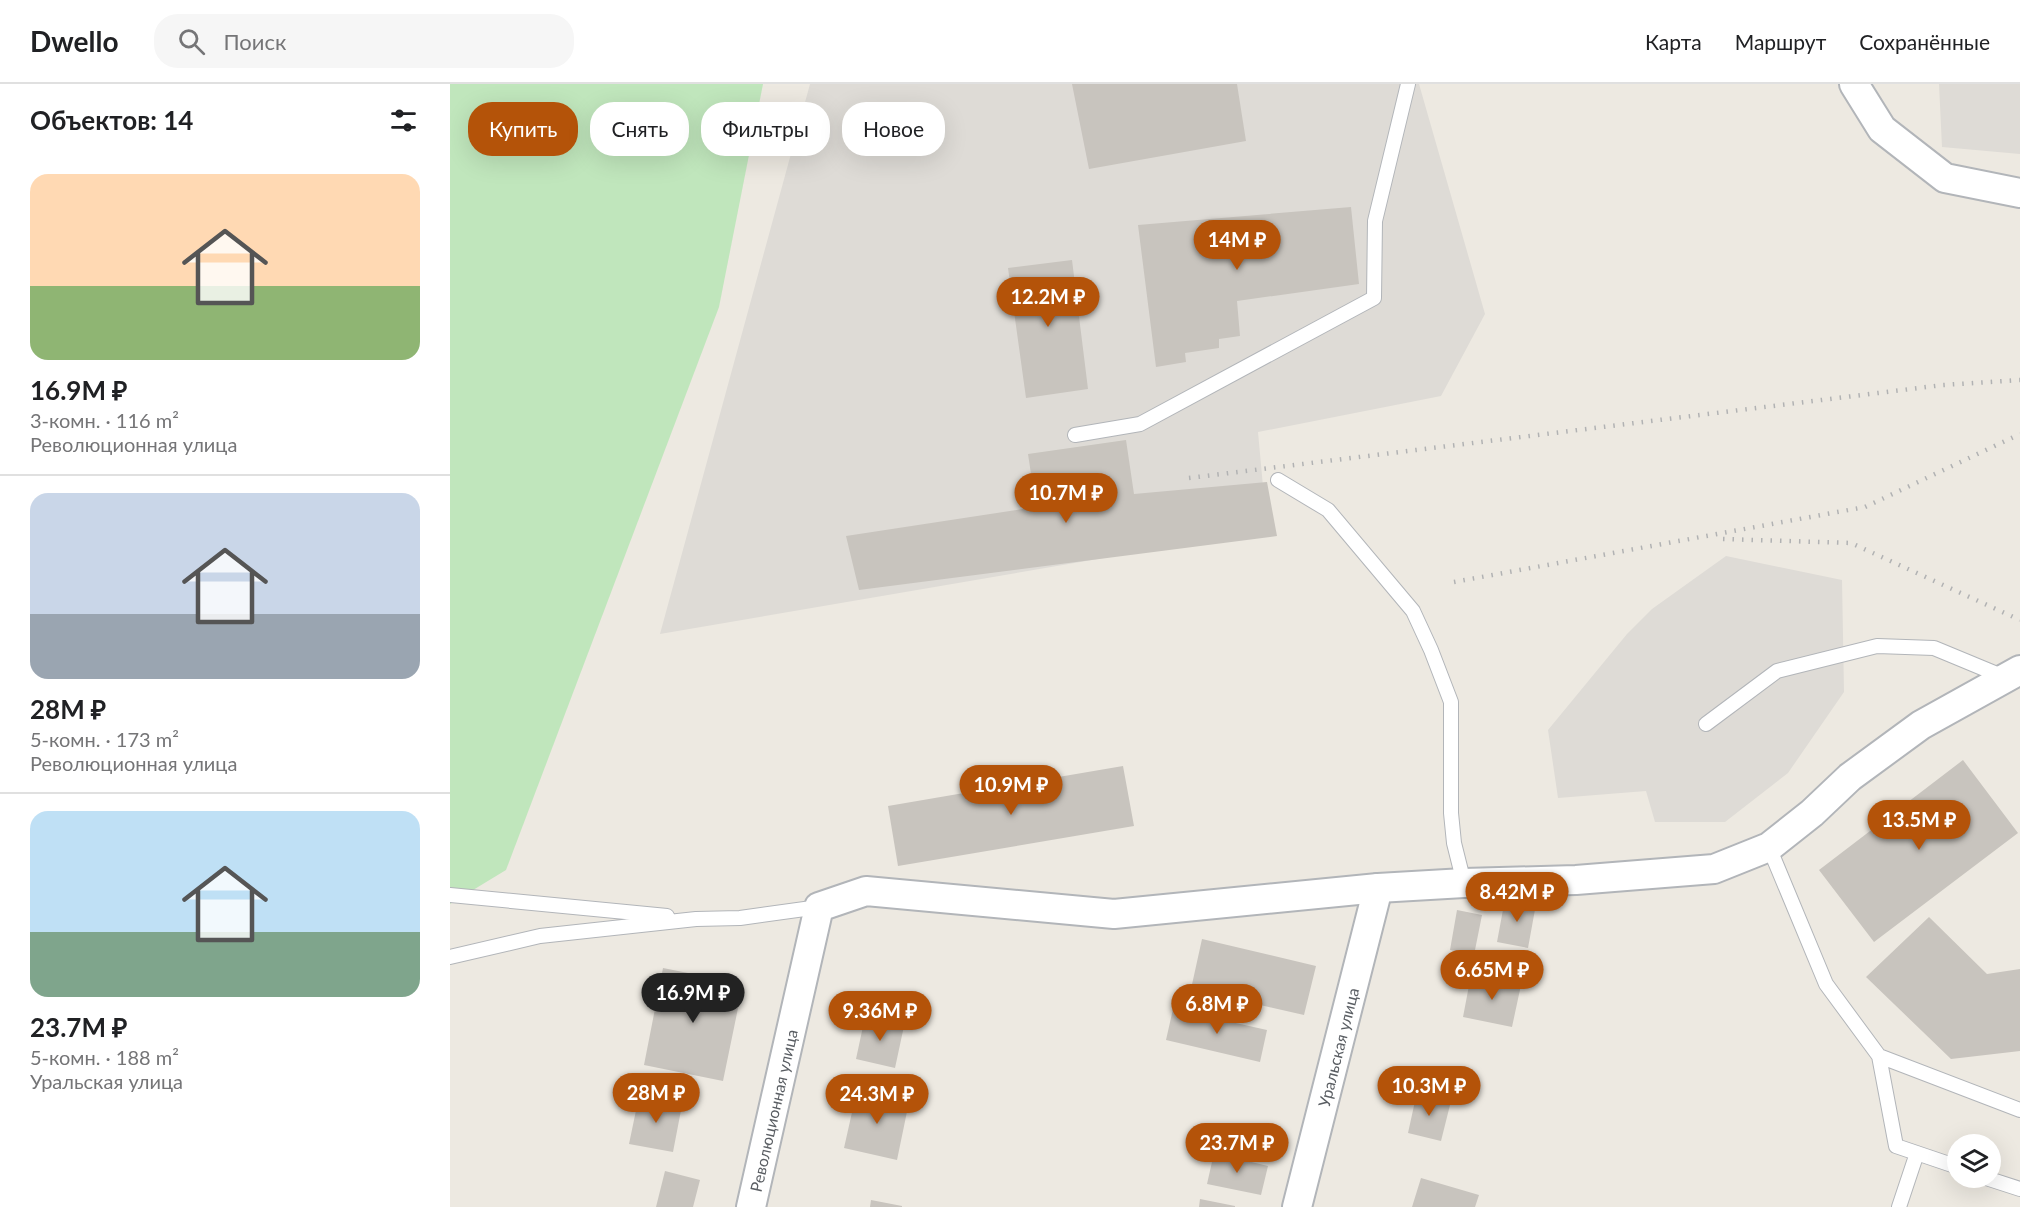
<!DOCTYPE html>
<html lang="ru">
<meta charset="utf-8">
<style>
:root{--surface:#fff;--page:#f6f6f6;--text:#202124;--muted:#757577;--line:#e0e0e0;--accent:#b45309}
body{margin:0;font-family:Lato,sans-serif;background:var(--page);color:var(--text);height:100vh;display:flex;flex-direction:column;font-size:22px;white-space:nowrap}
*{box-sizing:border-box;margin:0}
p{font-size:20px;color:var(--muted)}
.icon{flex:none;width:33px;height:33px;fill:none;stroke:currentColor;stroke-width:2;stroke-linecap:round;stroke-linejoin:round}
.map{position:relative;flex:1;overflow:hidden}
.drawer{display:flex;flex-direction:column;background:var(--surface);width:450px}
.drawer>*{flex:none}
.banner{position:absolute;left:18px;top:18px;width:570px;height:54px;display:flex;gap:12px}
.buttons{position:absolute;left:1497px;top:1050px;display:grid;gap:12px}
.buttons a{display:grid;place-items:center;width:54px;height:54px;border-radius:50%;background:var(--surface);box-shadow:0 6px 24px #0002;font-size:30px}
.price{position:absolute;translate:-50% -51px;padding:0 14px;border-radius:21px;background:var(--accent);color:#fff;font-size:20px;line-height:39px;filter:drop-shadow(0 2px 3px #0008)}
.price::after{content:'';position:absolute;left:50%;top:36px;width:18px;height:14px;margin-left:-9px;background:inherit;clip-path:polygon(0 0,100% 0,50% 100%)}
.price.selected{background:#222;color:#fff}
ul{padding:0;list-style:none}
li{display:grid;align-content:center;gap:12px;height:318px;padding:0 30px}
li+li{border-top:2px solid var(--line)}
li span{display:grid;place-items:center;height:186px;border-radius:18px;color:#555}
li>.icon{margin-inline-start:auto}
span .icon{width:108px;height:108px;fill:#fffc;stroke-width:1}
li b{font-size:26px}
h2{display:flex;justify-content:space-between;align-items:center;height:72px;padding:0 30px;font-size:26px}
.pill{padding:0 21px;border-radius:24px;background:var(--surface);box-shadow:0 6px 24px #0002;font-size:21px;line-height:54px}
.pill.selected{background:var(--accent);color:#fff}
header{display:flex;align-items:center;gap:36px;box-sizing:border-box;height:84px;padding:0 30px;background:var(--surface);border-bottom:2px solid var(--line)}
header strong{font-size:28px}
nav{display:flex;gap:33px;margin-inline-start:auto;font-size:21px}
.search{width:420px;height:54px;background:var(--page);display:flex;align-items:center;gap:15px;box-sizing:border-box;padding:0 21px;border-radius:24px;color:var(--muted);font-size:22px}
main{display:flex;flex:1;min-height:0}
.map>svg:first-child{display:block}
.industrial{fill:#dedbd6}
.green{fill:#c0e6bc}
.building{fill:#c8c4be}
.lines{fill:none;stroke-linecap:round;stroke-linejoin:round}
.lane-casing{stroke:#b2b5b9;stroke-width:16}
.street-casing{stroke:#b2b5b9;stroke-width:32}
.lane{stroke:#fff;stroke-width:14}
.street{stroke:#fff;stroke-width:28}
.rail{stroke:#b1b2b3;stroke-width:4.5;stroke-dasharray:1.5 8;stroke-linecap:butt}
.labels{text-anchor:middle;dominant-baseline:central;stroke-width:4.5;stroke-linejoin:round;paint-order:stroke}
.street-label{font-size:16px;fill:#5a5e63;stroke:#fff}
</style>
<header>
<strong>Dwello</strong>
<div class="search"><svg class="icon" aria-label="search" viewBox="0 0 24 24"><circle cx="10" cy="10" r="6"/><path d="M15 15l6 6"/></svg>Поиск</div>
<nav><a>Карта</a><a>Маршрут</a><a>Сохранённые</a></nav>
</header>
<main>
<section class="drawer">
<h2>Объектов: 14<svg class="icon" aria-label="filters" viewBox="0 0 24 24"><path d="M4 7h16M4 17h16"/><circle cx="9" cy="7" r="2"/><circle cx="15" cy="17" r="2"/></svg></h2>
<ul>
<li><span style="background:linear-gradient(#ffd9b3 60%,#8fb573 0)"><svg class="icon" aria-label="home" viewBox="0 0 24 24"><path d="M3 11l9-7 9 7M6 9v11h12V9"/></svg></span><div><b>16.9M ₽</b><p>3-комн. · 116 m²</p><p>Революционная улица</p></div></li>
<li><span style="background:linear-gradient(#c9d6e8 65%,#9aa5b1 0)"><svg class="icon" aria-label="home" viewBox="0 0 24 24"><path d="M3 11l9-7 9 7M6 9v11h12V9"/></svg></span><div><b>28M ₽</b><p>5-комн. · 173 m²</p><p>Революционная улица</p></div></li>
<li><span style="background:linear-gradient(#bfe0f5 65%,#7fa58c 0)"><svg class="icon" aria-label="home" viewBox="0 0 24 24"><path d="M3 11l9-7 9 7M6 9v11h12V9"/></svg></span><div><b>23.7M ₽</b><p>5-комн. · 188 m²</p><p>Уральская улица</p></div></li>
</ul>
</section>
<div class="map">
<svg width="1570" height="1123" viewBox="0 0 1570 1123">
<rect width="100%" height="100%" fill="#ede9e1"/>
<path class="industrial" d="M360,0H969L1035,230L991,312L808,348L817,446L210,550Z
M1489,0H1570V70L1492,63Z
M1276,472L1392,496L1394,608L1338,689L1275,738H1205L1196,707L1108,714L1098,646L1177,550L1202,525Z"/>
<path class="green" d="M0,0H313L269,223L56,786L0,820Z"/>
<path class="building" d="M622,0H787L796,57L639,85Z
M901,123L909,200L787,217L790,252L769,255V264L735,269L736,278L706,283L688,141Z
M622,176L638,305L576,314L558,184Z
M676,356L684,410L817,398L827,452L409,506L396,452L586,423L578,370Z
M1513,676L1568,749L1424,858L1369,786Z
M673,682L684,742L448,782L438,722Z
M1055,815L1086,820L1078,864L1047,858Z
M1007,826L1032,831L1024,871L1000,866Z
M1479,833L1537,890L1570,885V967L1501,975L1416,893Z
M752,855L866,882L854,931L741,905Z
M213,884L293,900L273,997L194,981Z
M1021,891L1071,901L1062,943L1013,933Z
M723,925L817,946L810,978L716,956Z
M415,933L454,942L445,984L406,975Z
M407,1006L459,1018L447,1076L394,1064Z
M967,1008L1001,1017L991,1057L958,1049Z
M189,1012L232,1021L223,1068L179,1060Z
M764,1069L818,1082L811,1111L757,1100Z
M215,1087L250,1096L243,1123H206Z
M971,1094L1029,1111L1025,1123H962Z
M750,1115L785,1122V1123H749Z
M421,1116L452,1122V1123H420Z"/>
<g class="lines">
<defs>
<path id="lane" d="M625,351L690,340L924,214L925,137L958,0
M828,396L878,426L963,527L981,566L1001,618V729L1004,759L1014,799
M1256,640L1327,587L1427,562L1484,564L1554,593
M1319,763L1376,900L1429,972L1570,1026
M0,811L217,832
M0,873L90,852L246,835L290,834L369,823
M1429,972L1446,1062L1508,1083
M1536,1094L1570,1105
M1449,1123L1467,1069"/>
<g id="street">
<path d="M1404,0L1432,45L1495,94L1570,109"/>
<path id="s1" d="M301,1123L369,823L416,807L664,830L928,804L1014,799L1126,796L1264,785L1319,763L1362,729L1400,693L1471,641L1570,586"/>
<path id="s2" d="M847,1123L928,804"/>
</g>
</defs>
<use href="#lane" class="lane-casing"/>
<use href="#street" class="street-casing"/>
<use href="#lane" class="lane"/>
<use href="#street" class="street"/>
<path class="rail" d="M739,394L1493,301L1570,296
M1273,455L1401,459L1570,536
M1004,498L1415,423L1570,350"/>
</g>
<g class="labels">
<g class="street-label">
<text stroke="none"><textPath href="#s2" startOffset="165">Уральская улица</textPath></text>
<text stroke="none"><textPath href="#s1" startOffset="99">Революционная улица</textPath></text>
</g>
</g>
</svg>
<div class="buttons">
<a><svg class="icon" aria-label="layers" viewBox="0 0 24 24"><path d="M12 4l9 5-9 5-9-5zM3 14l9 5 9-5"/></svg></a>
</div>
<b class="price" style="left:787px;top:187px">14M ₽</b>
<b class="price" style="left:598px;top:244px">12.2M ₽</b>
<b class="price" style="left:616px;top:440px">10.7M ₽</b>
<b class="price" style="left:561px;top:732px">10.9M ₽</b>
<b class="price" style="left:1469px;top:767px">13.5M ₽</b>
<b class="price" style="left:1067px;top:839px">8.42M ₽</b>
<b class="price" style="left:1042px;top:917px">6.65M ₽</b>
<b class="price selected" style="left:243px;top:940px">16.9M ₽</b>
<b class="price" style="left:767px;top:951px">6.8M ₽</b>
<b class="price" style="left:430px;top:958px">9.36M ₽</b>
<b class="price" style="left:979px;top:1033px">10.3M ₽</b>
<b class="price" style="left:206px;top:1040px">28M ₽</b>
<b class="price" style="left:427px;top:1041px">24.3M ₽</b>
<b class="price" style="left:787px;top:1090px">23.7M ₽</b>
<div class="banner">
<a class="pill selected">Купить</a>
<a class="pill">Снять</a>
<a class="pill">Фильтры</a>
<a class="pill">Новое</a>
</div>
</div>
</main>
